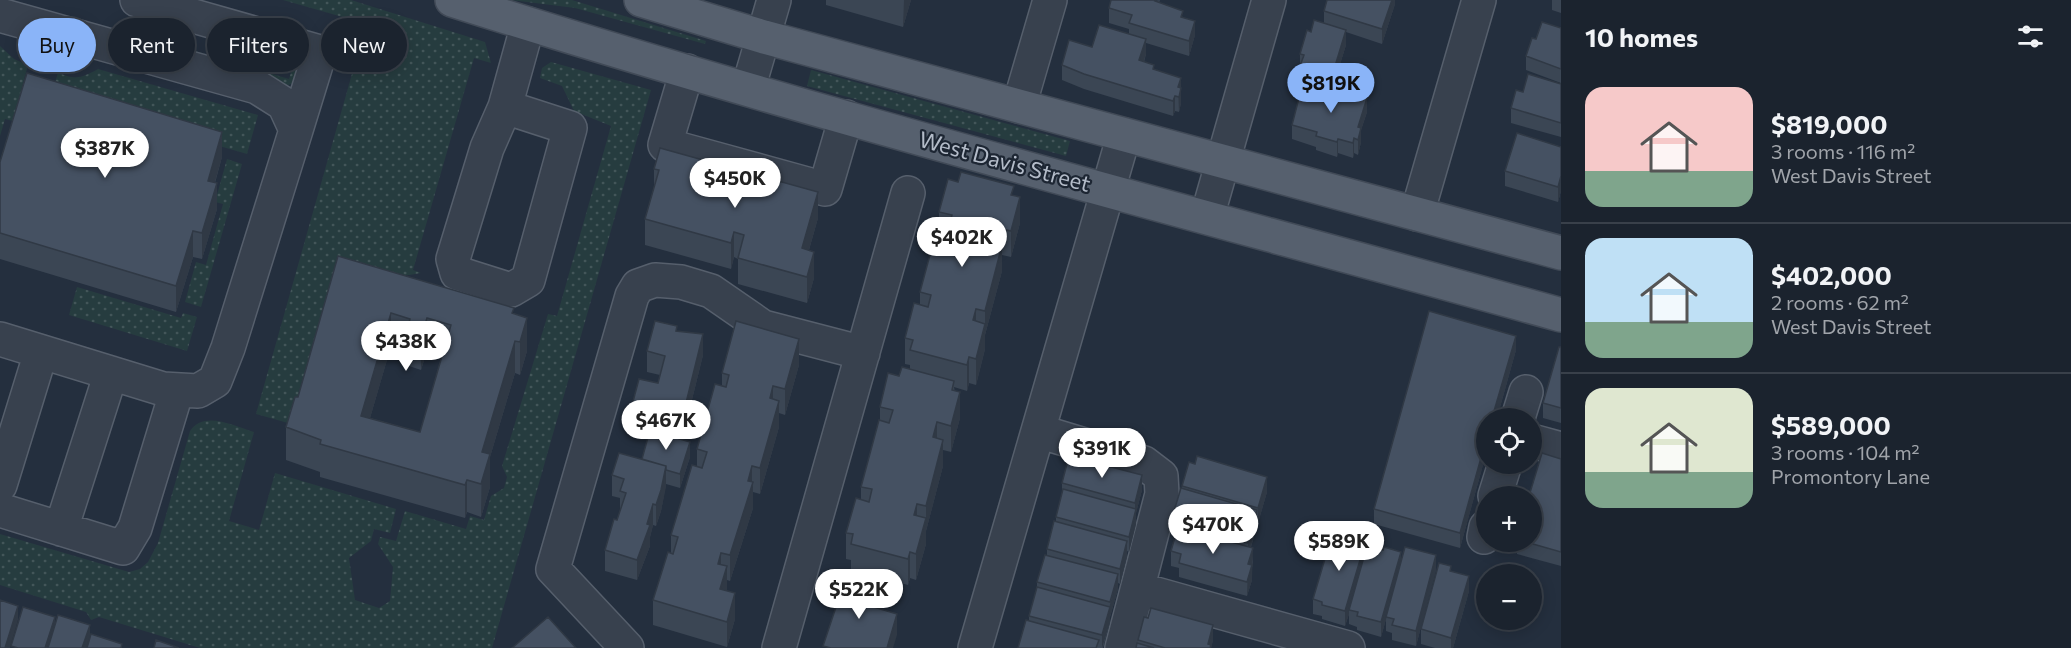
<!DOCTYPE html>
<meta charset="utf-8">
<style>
:root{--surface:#1b232e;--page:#282f3a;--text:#f1f3f6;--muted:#a0a4aa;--line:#39404a;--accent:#8ab4f8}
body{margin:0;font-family:Commissioner,sans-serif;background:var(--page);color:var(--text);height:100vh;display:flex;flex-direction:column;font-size:22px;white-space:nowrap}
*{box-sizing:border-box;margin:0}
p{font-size:20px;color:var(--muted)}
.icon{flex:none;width:33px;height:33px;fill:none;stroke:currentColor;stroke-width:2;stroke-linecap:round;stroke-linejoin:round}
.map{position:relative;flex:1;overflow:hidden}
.drawer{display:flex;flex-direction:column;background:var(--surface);width:510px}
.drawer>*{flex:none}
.top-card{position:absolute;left:18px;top:18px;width:570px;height:54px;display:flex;gap:12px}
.controls{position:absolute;left:1476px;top:408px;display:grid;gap:12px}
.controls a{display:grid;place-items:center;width:66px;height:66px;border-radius:50%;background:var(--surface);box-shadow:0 3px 15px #0003,0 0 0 2px var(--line);font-size:30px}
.price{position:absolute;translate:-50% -51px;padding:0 14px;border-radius:21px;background:#fff;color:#222;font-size:20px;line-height:39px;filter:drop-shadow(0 2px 3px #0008)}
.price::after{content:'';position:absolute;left:50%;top:36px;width:18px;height:14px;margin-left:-9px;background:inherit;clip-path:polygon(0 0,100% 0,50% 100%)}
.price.active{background:var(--accent);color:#111}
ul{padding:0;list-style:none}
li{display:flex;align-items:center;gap:18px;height:150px;padding:0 24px}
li+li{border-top:2px solid var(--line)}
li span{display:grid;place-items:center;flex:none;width:168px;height:120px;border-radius:18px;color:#555}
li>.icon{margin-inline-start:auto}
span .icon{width:72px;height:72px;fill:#fffc;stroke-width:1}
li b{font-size:26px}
h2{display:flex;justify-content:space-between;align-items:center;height:72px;padding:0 24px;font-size:26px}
.pill{padding:0 21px;border-radius:27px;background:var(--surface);box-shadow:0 3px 15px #0003,0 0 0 2px var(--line);font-size:21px;line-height:54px}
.pill.active{background:var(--accent);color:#111}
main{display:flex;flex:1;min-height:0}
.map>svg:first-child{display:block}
.grass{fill:url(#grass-dots)}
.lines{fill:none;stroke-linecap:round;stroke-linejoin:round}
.minor-casing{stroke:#565f6c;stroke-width:36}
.major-casing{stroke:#414a57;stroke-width:36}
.minor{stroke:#38414e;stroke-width:33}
.major{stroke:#56606e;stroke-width:33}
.wall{fill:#3b4654;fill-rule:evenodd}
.shaded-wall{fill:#303945}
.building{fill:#455162;stroke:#303945;stroke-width:1.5;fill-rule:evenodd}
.labels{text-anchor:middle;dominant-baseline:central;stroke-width:4.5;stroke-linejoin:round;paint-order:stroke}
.street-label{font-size:22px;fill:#b4bcc9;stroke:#1d2633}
</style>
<main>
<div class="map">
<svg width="1561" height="648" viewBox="0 0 1561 648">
<defs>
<pattern id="grass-dots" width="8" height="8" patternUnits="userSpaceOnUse" patternTransform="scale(1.5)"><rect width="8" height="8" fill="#263c3f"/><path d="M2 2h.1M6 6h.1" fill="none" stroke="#435659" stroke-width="1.8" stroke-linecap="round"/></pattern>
</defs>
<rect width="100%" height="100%" fill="#242f3e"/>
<path class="grass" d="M283,0H351L485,42L491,63L474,58L413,270L421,273L386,279L295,418L288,423L256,414L359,49L339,43L346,18Z
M511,0H572L706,41L705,44L575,8Z
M170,22L165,42L289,79L295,59L300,60L297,82L288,85L165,49L157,42C156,30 159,26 170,22Z
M0,46L14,59L28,65L13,121L5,119L0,136Z
M551,62L651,90L492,648H200L99,617L91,620L86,612L0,585V534L129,572L140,569L148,562L158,543L190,431C204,410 234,426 254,432L229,521L259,530L275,473L396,509L390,533L374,529L371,541L349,558L355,600L379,608L390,601L393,567L378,544L380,537L396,541L405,511L466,529L470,516L484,520L491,496L504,488L507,477L502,466L548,314L557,316L611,126L574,111L562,86L540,78L542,68Z
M98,69L258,115L247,154L50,97L58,73C77,80 81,78 98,69Z
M811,70L1070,141L1066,156L807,86Z
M227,159L242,164L201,307L185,302L196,262L206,265L223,204L215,202Z
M77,287L181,318L183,313L197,317L187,351L69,315Z"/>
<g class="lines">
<defs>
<path id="minor" d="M137,0L320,52L296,130
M0,15L257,87L284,104L296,130L228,348L215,381L198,391L163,389L0,339
M687,71L665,145L825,189L846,117
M748,89L774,0
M1019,106L1050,0
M505,107L487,148L453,259L457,273L511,290L528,280L570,128L505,107L528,24
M1417,214L1479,0
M1207,217L1269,0
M1518,418L1526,392
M1038,431L1144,463L1161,476L1162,494L1122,648
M1532,441L1561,449
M0,485L41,352
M1495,496L1505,464
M0,510L123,548L135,528L177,390
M61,529L111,373
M1484,537L1486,527
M1138,589L1348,648
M627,648L553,569L632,296L638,286L655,280L681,282L711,291L763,327L863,353
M779,648L908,193
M975,648L1124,135"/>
<path id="major" d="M452,0C818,116 1191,212 1561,315
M641,0L764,37L1561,253"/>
</defs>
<use href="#minor" class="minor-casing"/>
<use href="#major" class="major-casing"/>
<use href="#minor" class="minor"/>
<use href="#major" class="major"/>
</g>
<path class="wall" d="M826,0H911L903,27L826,5Z
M1160,0L1159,3L1183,17L1195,35L1189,56L1146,43V54L1144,62L1181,88V103L1179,112L1175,111L1173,116L1084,89L1062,80V65L1092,47L1129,34V29L1109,23V8Z
M1395,0V4L1382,44L1346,32V45L1332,90L1300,81V54L1311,32L1324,23V11Z
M1552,0H1561V13L1552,10Z
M1561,28V83L1526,70V56L1536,39Z
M1561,84V137L1511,123V108L1523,92Z
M1307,97L1367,112L1361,130V142L1358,155L1354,153L1353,158L1338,153L1337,157L1316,150V147L1292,139V125Z
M1561,147V191L1558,202L1505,186V171Z
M222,157L215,183L217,209L202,259L193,257L176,312L0,259V162Z
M654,169L818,218L809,250L814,278L807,303L738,284V259L734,257L731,269L645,245V219L654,187Z
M1014,196L1020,223L1011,257L1002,255V271L985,335V349L976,385L969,383L967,391L954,387L960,418L951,452L943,450V466L926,531V544L916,580L910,578L908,585L851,570V560L846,559V533L861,499V487L880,420V407L899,376L910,369V365L905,364V338L920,305V292L939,225V212Z
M338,256L514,314L527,351L520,375L515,373L490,457V487L481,517L467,512L465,518L320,477V472L286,460V427L298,397ZM391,346L406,350V365L421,370L427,351L442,355L420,432L370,418Z
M677,331L703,355L685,428L682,427L679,439L690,457L680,488L666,484L661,511L656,526L653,525L650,537V546L637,580L605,571V550L617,520L620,510V498L612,496V475L642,459L649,434L631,429V409L658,383L660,375L647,372V351ZM651,430L663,433V434Z
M1561,347V423L1543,418V403Z
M1516,350L1497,418H1486V454L1460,548L1374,524V509Z
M799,365L785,415L779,413V427L760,494L753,492V508L730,581L727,580V591L735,619L727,647L653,625V600L671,553V535L697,466V449L722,386V373Z
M1561,459V566L1517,554V542H1532Z
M1062,483L1142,490L1136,513V524L1129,552L1127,551V556L1120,584L1118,583V589L1110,617V622L1103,648H1018L1029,621V616L1037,588V582L1047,555V549L1056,521V517L1062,493Z
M1182,486L1267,492L1251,547L1253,562L1252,568V580L1247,596L1179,577V568L1171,566V551L1179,537L1171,535V521L1182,488Z
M1365,552L1401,562L1436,570L1416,646L1392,640V633L1386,631V619L1381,637L1357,630V627L1349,624V614L1345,626L1322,619V616L1313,614V599Z
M1451,571L1469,591L1453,648H1435L1421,644V629Z
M1138,640H1213L1211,648H1136L1138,643Z"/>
<path class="shaded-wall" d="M904,0H911L903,27Z
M1392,0H1395V4L1382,44V29Z
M1195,21V35L1189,56V41Z
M1346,30V45L1332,90V76Z
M1146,39V54L1139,75V60Z
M1181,78V103L1179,112L1178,87Z
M1175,96V111L1173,116V101Z
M1367,98V112L1361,130V142L1358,155V127Z
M222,132V157L208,206V181Z
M1354,138V153L1353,158V143Z
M1338,139V153L1337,157V142Z
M1561,176V191L1558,202V187Z
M217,183V209L202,259V233Z
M818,192V218L802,274V248Z
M1020,197V223L1011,257V231Z
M997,228V254L993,242Z
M193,231V257L176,312V286Z
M734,232V257L731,269V243Z
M1002,245V271L985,335V349L976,385V359L985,326V311Z
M814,252V278L807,303V277Z
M976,309V335L973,320Z
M391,313V346L361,449V416Z
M427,318V351L421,370V337Z
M527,318V351L520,375V342Z
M703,334V355L685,428V407Z
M1516,336V350L1497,418H1492Z
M799,339V365L785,415V389Z
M515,341V373L490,457V487L481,517L482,452Z
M969,357V383L967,391V365Z
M773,386V412L770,398Z
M960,392V418L951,452V426Z
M779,401V427L760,494V468Z
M682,406V427L678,443V423Z
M651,409V430L650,434V414Z
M937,422V448L933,437Z
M943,440V466L926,531V544L916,580V554L926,519V506Z
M1486,440V454L1460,548V533Z
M690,442V457L680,488V474Z
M666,466V487L661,511L656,526V505Z
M752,466V487L753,482V508L730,581V555Z
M1142,475V490L1136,513V524L1129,552V537L1135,514V503Z
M1267,477V492L1258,523V508Z
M467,480V512L465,518V485Z
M653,504V525L650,537V546L637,580V560Z
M917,504V530L914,515Z
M1257,510V525L1248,557V543Z
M1127,541V556L1120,584V569Z
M1365,543V557L1349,610V614L1345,626V611Z
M1253,548L1252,580L1247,596L1248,564Z
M910,552V578L908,585V559Z
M1401,552V567L1381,637V622Z
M721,553V579L718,564Z
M1436,555V570L1416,646V631Z
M727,566V592L720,589Z
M1118,574V589L1110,617V622L1102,648V635Z
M1469,576V591L1453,648H1451V638Z
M873,586V606L867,626V605Z
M735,593V619L727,647V622Z
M18,606V620L10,648H5Z
M897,614V635L893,648H887Z
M55,617V632L50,648H45Z
M90,625V640L87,648H82Z
M1213,625V640L1211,648H1208V644Z"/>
<path class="building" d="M1111,0H1156L1155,1L1183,11L1181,17L1195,21L1189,41L1129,23L1132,15L1109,8Z
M1327,0H1392L1382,29L1324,11Z
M1314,20L1346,30L1332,76L1300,66L1304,55L1300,54L1307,30L1311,32Z
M1542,22L1561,28V69L1526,56L1532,38L1536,39Z
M1099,25L1146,39L1139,60L1154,65L1153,69L1181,78L1178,87L1181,88L1179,97L1175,96L1173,101L1084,74L1062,65L1069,40L1092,47Z
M27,73L222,132L208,181L217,183L202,233L193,231L176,286L0,233V162Z
M1528,74L1561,84V123L1511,108L1516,90L1523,92Z
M1310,86L1342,96L1343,90L1367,98L1358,127L1361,128L1358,140L1354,138L1353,143L1338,139L1337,142L1316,136L1317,132L1292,125L1300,94L1307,97Z
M1517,133L1561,147V176L1558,187L1505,171Z
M660,148L818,192L802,248L814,252L807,277L738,258L744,235L734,232L731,243L645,219L659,170L654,169Z
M961,172L1014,186L1011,195L1020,197L1011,231L997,228L993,242L1002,245L985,311L976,309L973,320L985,324L976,359L969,357L967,365L910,350L913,340L905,338L914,303L928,307L931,295L920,292L938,225L948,228L952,215L939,212L948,179L958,182Z
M338,256L514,308L512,313L527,318L520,342L515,341L482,452L490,454L481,484L467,480L465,485L320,444L321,440L286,427L295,397H298ZM391,313L410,319L406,333L421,337L427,318L451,325L420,432L361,416Z
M1429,311L1516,336L1492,418H1486V440L1460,533L1374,509Z
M655,321L677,326L676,331L703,334L685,407L682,406L678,423L663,419L664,412L651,409L650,414L631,409L639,379L658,383L665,356L647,351Z
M736,321L799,339L785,389L773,386L770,398L779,401L760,468L752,466L748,481L753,482L730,555L721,553L718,564L727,566L720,589L735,593L727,622L653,600L668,552L673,554L678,537L671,535L692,465L702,468L707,452L697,449L715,384L726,387L729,375L722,373Z
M1559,347H1561V408L1543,403Z
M902,367L954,381L952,390L960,392L951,426L937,422L933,437L943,440L926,506L917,504L914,515L926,518L916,554L910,552L908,559L851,544L853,534L846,533L856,498L869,502L872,489L861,487L879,420L889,423L893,410L880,407L888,373L899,376Z
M650,430L690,442L680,474L666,470V466L642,459Z
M619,453L666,466L661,490L656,505L653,504L647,524L650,525L637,560L605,550L614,519L617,520L626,493L620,491L624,479L612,475Z
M1542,453L1561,459V552L1526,542H1532V496H1529Z
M1069,456L1142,475L1135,503L1062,483Z
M1197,456L1267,477L1258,508L1182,486L1189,462L1195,464Z
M1181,488L1257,510L1248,543L1171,521Z
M1063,489L1136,509L1129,537L1056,517Z
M1054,521L1127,541L1120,569L1047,549Z
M1181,528L1253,548L1248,564L1252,565L1247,582L1179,563L1181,554L1171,551L1175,537L1178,538Z
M1332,535L1349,540L1350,538L1365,543L1345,611L1322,605V602L1313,599Z
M1367,546L1383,550L1384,547L1401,552L1381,622L1357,616L1358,612L1349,610Z
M1405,547L1436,555L1416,631L1392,625L1394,619L1386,617Z
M1045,555L1118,574L1110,602L1037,582Z
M1439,563L1451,566L1450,571L1469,576L1451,638L1421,629Z
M846,577L873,586L867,605L897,614L887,648H831L823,646Z
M1037,587L1110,607L1102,635L1029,616Z
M0,600L18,606L5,648H0Z
M23,607L55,617L45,648H18L11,646Z
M1151,608L1213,625L1208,644L1211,645L1210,648H1165L1138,640L1144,617L1148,618Z
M58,615L90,625L82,648H48Z
M548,617L576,648H512Z
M1026,620L1099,640L1096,648H1018Z
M91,634L122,644L121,648H87Z
M156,640L179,648H154Z
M1137,643L1154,648H1136Z"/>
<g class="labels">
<g class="street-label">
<text transform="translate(1005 161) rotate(15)">West Davis Street</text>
</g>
</g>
</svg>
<div class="controls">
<a><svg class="icon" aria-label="locate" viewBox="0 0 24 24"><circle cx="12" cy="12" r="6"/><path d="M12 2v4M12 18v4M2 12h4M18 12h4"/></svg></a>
<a>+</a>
<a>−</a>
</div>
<b class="price active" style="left:1331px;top:114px">$819K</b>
<b class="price" style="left:105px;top:179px">$387K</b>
<b class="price" style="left:735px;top:209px">$450K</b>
<b class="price" style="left:962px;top:268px">$402K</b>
<b class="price" style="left:406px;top:372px">$438K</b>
<b class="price" style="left:666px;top:451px">$467K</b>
<b class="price" style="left:1102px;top:479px">$391K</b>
<b class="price" style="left:1213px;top:555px">$470K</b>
<b class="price" style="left:1339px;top:572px">$589K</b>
<b class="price" style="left:859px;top:620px">$522K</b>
<div class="top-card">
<a class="pill active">Buy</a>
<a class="pill">Rent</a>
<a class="pill">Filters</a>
<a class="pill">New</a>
</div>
</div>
<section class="drawer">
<h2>10 homes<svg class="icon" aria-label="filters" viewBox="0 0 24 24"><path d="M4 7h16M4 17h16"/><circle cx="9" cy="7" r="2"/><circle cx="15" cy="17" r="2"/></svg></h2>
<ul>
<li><span style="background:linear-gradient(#f6c9c9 70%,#7fa58c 0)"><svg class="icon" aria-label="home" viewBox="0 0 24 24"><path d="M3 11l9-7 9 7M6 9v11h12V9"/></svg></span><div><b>$819,000</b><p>3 rooms · 116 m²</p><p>West Davis Street</p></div></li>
<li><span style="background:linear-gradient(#bfe0f5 70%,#7fa58c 0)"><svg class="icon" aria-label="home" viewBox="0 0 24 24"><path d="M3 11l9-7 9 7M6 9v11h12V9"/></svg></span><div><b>$402,000</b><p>2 rooms · 62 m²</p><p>West Davis Street</p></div></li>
<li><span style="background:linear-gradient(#dfe7d0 70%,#7fa58c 0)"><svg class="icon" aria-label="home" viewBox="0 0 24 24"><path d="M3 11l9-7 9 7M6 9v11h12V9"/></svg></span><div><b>$589,000</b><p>3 rooms · 104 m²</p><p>Promontory Lane</p></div></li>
</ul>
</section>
</main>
